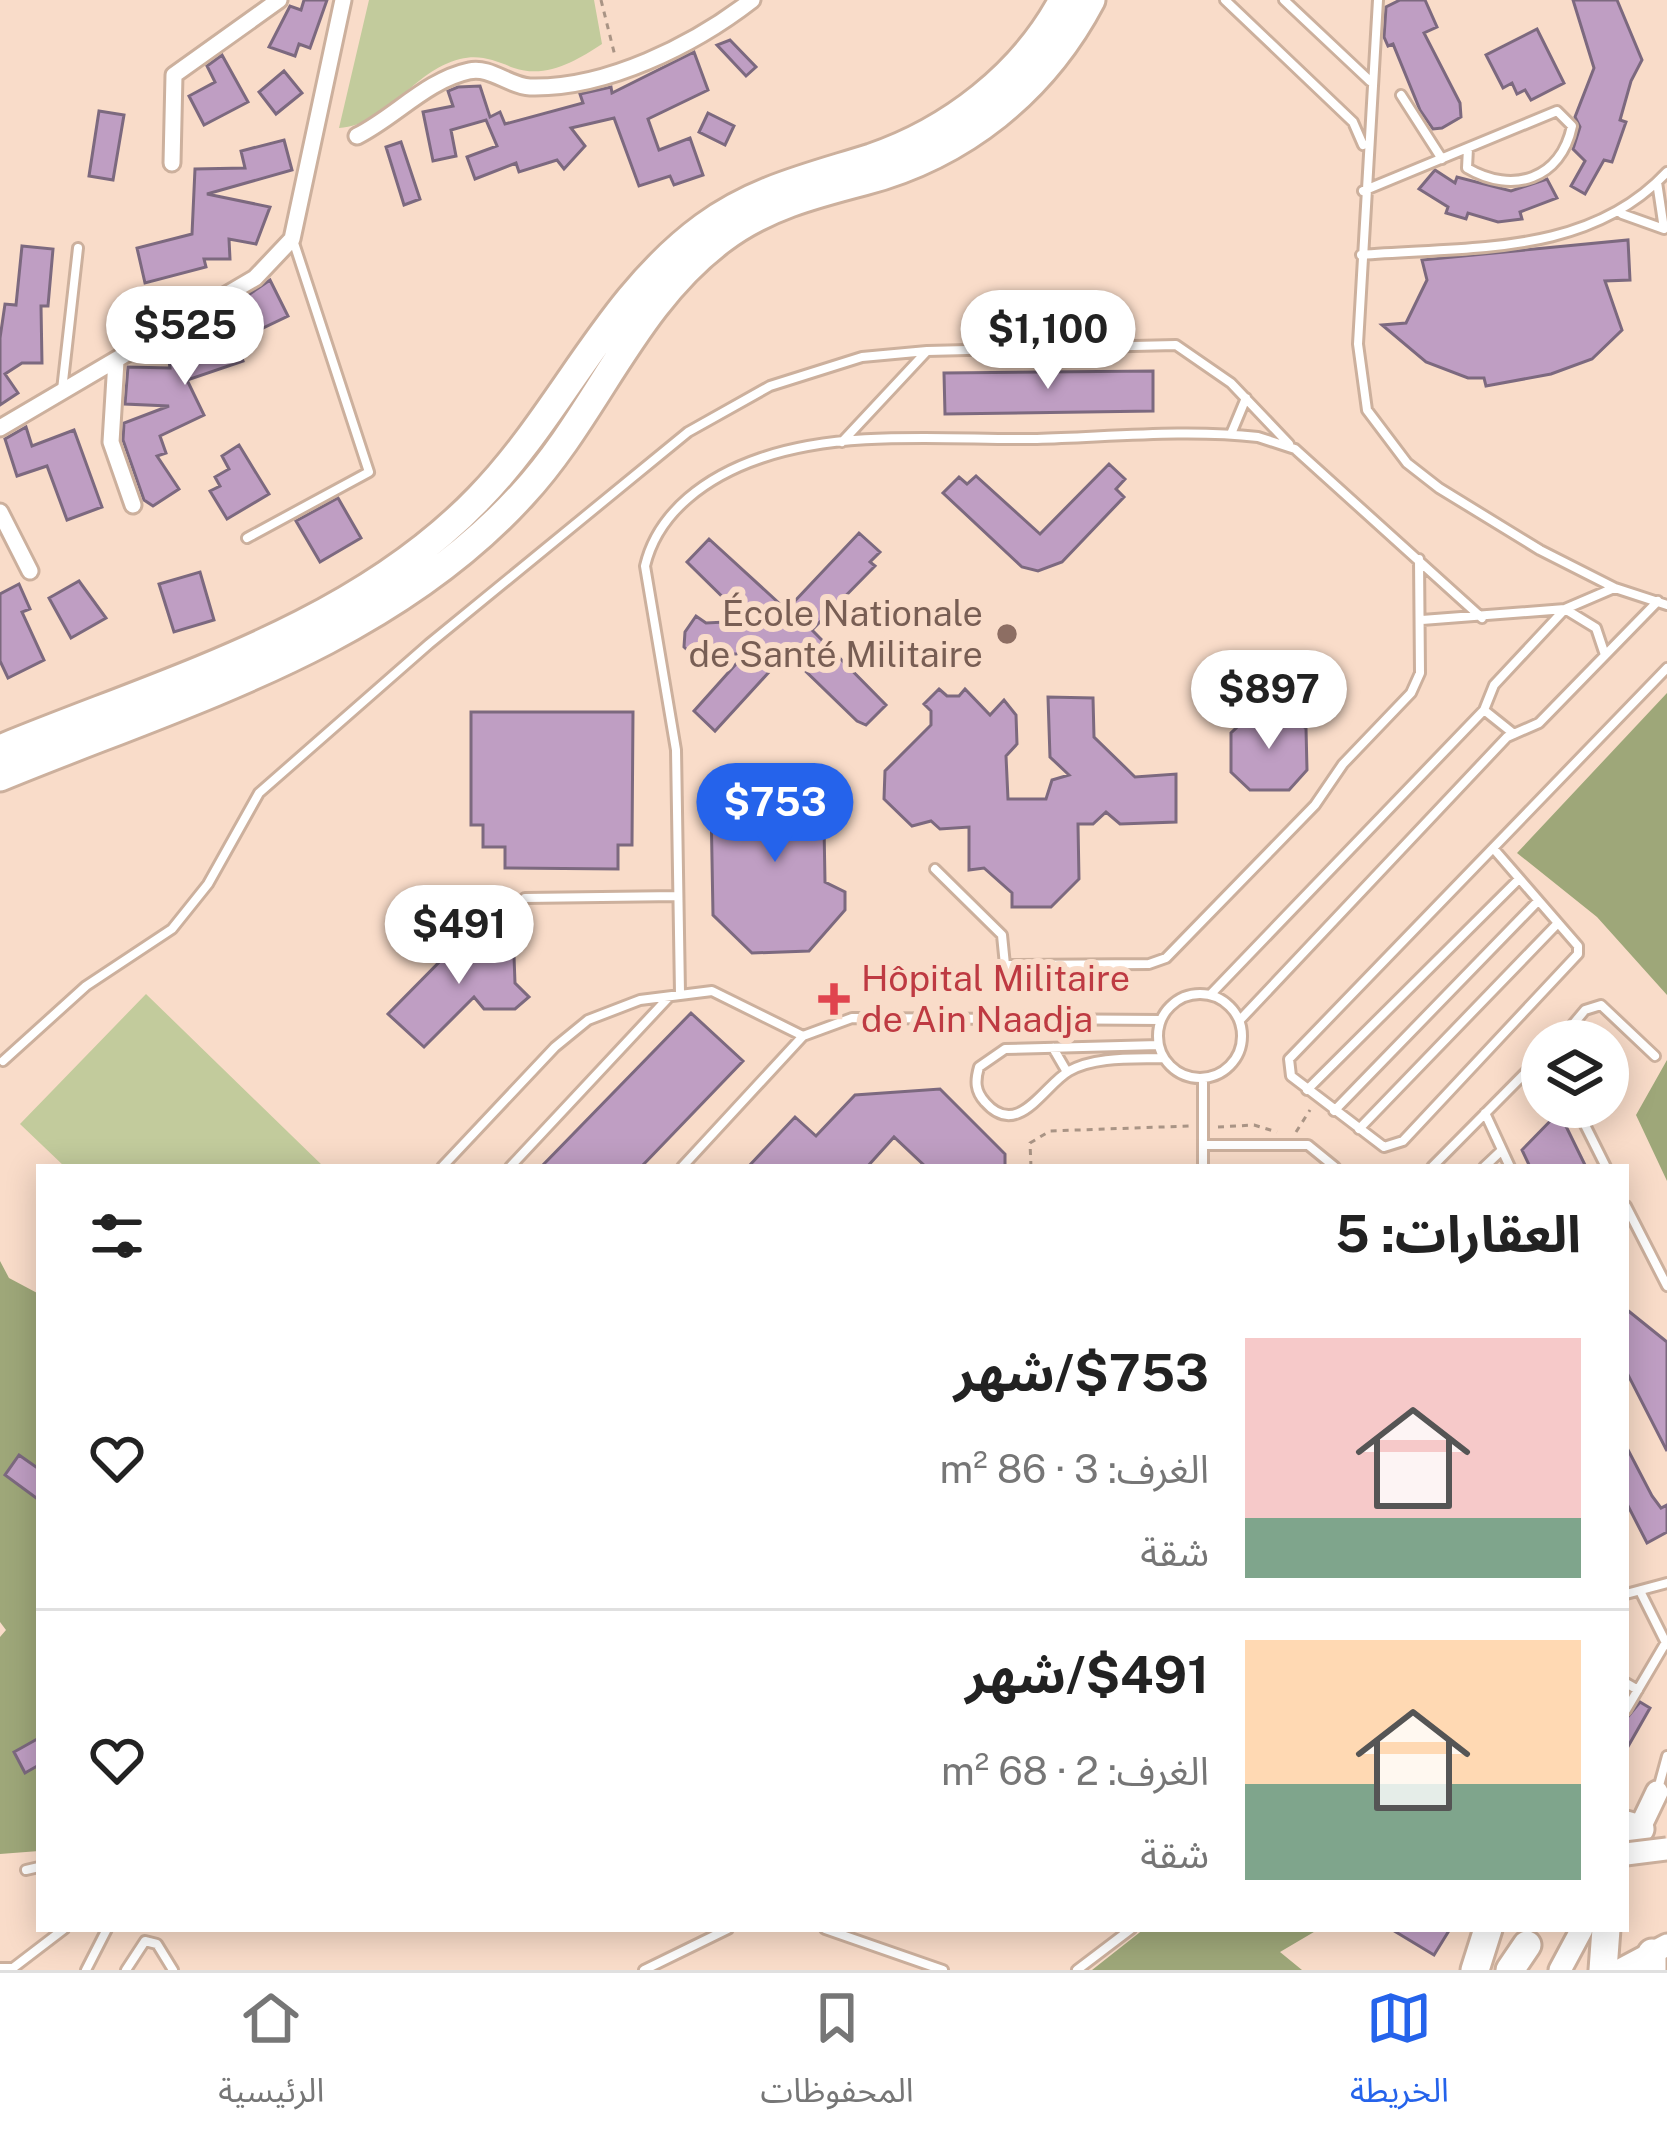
<!DOCTYPE html>
<html lang="ar">
<meta charset="utf-8">
<style>
:root{--surface:#fff;--page:#f2f2f2;--text:#222;--muted:#767676;--line:#e0e0e0;--accent:#2563eb}
body{margin:0;font-family:"Public Sans","Noto Sans Arabic",sans-serif;background:var(--page);color:var(--text);direction:rtl;height:100vh;display:flex;flex-direction:column;font-size:45px;white-space:nowrap}
*{box-sizing:border-box;margin:0}
p{font-size:39px;color:var(--muted)}
.icon{flex:none;width:66px;height:66px;fill:none;stroke:currentColor;stroke-width:2;stroke-linecap:round;stroke-linejoin:round}
.map{position:relative;flex:1;overflow:hidden;direction:ltr}
.drawer{position:absolute;left:36px;top:1164px;width:1593px;height:768px;display:flex;flex-direction:column;background:var(--surface);border-radius:0px;box-shadow:0 6px 30px #0003;direction:rtl}
.drawer>*{flex:none}
.fabs{position:absolute;left:1521px;top:1020px;display:grid;gap:24px}
.fabs a{display:grid;place-items:center;width:108px;height:108px;border-radius:50%;background:var(--surface);box-shadow:0 6px 30px #0003;font-size:60px}
.price{position:absolute;translate:-50% -102px;padding:0 27px;border-radius:42px;background:#fff;color:#222;font-size:39px;line-height:78px;filter:drop-shadow(0 3px 6px #0008)}
.price::after{content:'';position:absolute;left:50%;top:72px;width:36px;height:27px;margin-left:-18px;background:inherit;clip-path:polygon(0 0,100% 0,50% 100%)}
.price.current{background:var(--accent);color:#fff}
ul{padding:0;list-style:none}
li{display:flex;align-items:center;gap:36px;height:300px;padding:0 48px}
li+li{border-top:3px solid var(--line)}
li span{display:grid;place-items:center;flex:none;width:336px;height:240px;border-radius:0px;color:#555}
li>.icon{margin-inline-start:auto}
span .icon{width:144px;height:144px;fill:#fffc;stroke-width:1}
li b{font-size:51px}
h2{display:flex;justify-content:space-between;align-items:center;height:144px;padding:0 48px;font-size:51px}
.tabs{display:flex;justify-content:space-around;align-items:center;height:168px;border-top:3px solid var(--line);background:var(--surface);font-size:33px;color:var(--muted)}
.tabs a{display:grid;justify-items:center;gap:6px}
.tabs .current{color:var(--accent)}
.map>svg:first-child{display:block}
.green{fill:#c2cb9c}
.forest{fill:#9ea779}
.building{fill:#bf9ec3;stroke:#7c697f;stroke-width:3}
.lines{fill:none;stroke-linecap:round;stroke-linejoin:round}
.lane-casing{stroke:#ccb09d;stroke-width:14}
.street-casing{stroke:#ccb09d;stroke-width:21}
.secondary-casing{stroke:#ccb09d;stroke-width:27}
.highway-casing{stroke:#ccb09d;stroke-width:33}
.path{stroke:#a99485;stroke-width:3;stroke-dasharray:6 6;stroke-linecap:butt}
.lane{stroke:#fff;stroke-width:8}
.street{stroke:#fff;stroke-width:15}
.secondary{stroke:#fff;stroke-width:21}
.highway{stroke:#fff;stroke-width:27}
.secondary-bridge-casing{stroke:#ccb09d;stroke-width:27;stroke-linecap:butt}
.secondary-bridge{stroke:#fff;stroke-width:21}
.education-dot{fill:#8d6e63;stroke:#f9dcc9;stroke-width:4.5}
.health-dot{fill:#e0444e;stroke:#f9dcc9;stroke-width:4.5}
.labels{text-anchor:middle;dominant-baseline:central;stroke-width:12;stroke-linejoin:round;paint-order:stroke}
.education-label{font-size:36px;fill:#785e54;stroke:#f9dcc9;text-anchor:end}
.health-label{font-size:36px;fill:#be3a42;stroke:#f9dcc9;text-anchor:start}
</style>
<div class="map">
<svg width="1667" height="1970" viewBox="0 0 1667 1970">
<rect width="100%" height="100%" fill="#f9dcc9"/>
<path class="green" d="M369,0H594L602,44C576,61 546,79 514,68C496,61 481,54 460,59C412,71 390,124 339,128Z
M146,994L324,1167H65L20,1124Z"/>
<path class="forest" d="M1667,693V995L1597,917L1517,853Z
M1667,1060V1181L1636,1115Z
M0,1261L9,1278L39,1294V1851L0,1854V1637L6,1630L0,1622Z
M1144,1929H1319L1280,1952L1302,1970H1092Z"/>
<path class="building" d="M304,0H327L310,48L299,44L295,56L269,47L290,6L301,10Z
M1400,0H1425L1437,27L1424,33L1460,103L1461,117L1442,128L1433,129L1420,110L1393,44L1388,46L1384,37L1386,7Z
M1573,0H1617L1642,60L1631,81L1620,120L1626,122L1612,162L1604,160L1585,194L1571,186L1585,161L1573,149L1580,127L1575,117L1594,68Z
M1537,29L1564,83L1531,100L1525,90L1517,94L1512,83L1503,88L1486,55Z
M730,40L756,67L746,76L717,45Z
M694,52L708,90L648,119L659,150L690,138L703,175L674,185L670,176L639,186L614,118L571,128L585,146L564,169L557,160L519,172L516,163L475,179L467,157L497,146L486,120L451,130L456,156L433,161L423,112L453,106L448,91L458,87L480,86L490,117L500,112L505,124L583,103L580,94L611,87L612,93Z
M222,55L248,102L204,125L189,96L215,82L207,66Z
M284,71L302,93L276,114L259,92Z
M99,111L124,115L113,180L89,176Z
M708,113L734,126L725,145L699,132Z
M284,140L292,170L207,194L270,207L256,244L229,239L230,259H204L206,267L145,283L137,248L192,234L195,169L245,168L241,151Z
M401,142L420,199L404,205L386,147Z
M1435,170L1455,183L1457,177L1511,191L1547,179L1557,198L1520,212L1522,219L1498,222L1468,213L1466,219L1446,213L1448,207L1419,189Z
M1628,240L1630,280L1605,281L1622,330L1592,359L1551,374L1486,386L1484,378H1468L1426,362L1382,325L1406,323L1427,280L1422,260Z
M22,246L53,249L48,306H41L42,363H22L5,374L18,393L0,405V338L5,304L16,305Z
M270,280L288,316L236,341L243,361L187,380L204,415L160,436L166,453L157,456L179,489L153,506L144,500L123,440L124,423L169,406L125,404L128,367L170,368L167,344L182,335L192,334L193,340L244,323L235,304Z
M1153,371V411L945,414L944,373Z
M26,427L32,446L74,430L102,507L67,520L47,466L17,476L5,439Z
M239,445L269,494L227,519L210,491L220,486L215,477L229,469L222,456Z
M1109,464L1125,479L1116,489L1124,497L1062,562L1038,571L1022,567L943,493L959,477L967,484L976,476L1040,534Z
M338,498L361,538L320,562L296,521Z
M859,533L880,552L870,562L875,566L812,630L886,705L866,725L857,721L795,661L780,660L715,731L694,711L745,654H706L699,661L684,647L685,632L696,616L706,623L747,621L687,562L709,539L780,604H792Z
M200,572L214,620L174,632L159,584Z
M79,581L106,618L71,638L49,598Z
M19,584L30,609L22,612L44,660L8,678L0,661V594Z
M939,689L947,696H959L965,689L990,715L1004,700L1016,715L1017,744L1006,756L1008,799H1046L1052,780L1069,775L1050,757L1048,697L1093,698L1094,737L1135,777L1176,774V822L1120,824L1106,812L1093,824H1078L1079,879L1051,907H1012V893L984,868L969,870V827L940,829L931,821L912,826L884,799L885,771L931,725V711L924,704Z
M471,712H633L632,845H618V869L505,868V847H483V825H471Z
M1251,714H1280L1306,728L1307,770L1289,790H1250L1231,772V733Z
M764,778L785,796L804,778L821,779L843,798V813L824,826L825,882L845,892V910L809,951L752,953L713,915L711,803L721,802L745,779Z
M456,927H485V957L514,956L515,983L529,997L515,1009H484L474,997L424,1047L388,1014L455,946Z
M691,1013L743,1061L641,1167H541Z
M940,1089L1005,1154V1167H926L894,1137L867,1167H748L795,1117L816,1136L855,1095Z
M1559,1112L1586,1167H1530L1522,1150Z
M1626,1309L1667,1342V1451L1626,1371Z
M1626,1446L1652,1496L1661,1508L1667,1505V1532L1647,1543L1626,1502Z
M19,1455L39,1469V1500L5,1475Z
M1640,1702L1650,1708L1626,1750V1719Z
M39,1738V1765L25,1773L14,1752Z
M1391,1929H1450L1434,1955Z"/>
<g class="lines">
<defs>
<path id="lane" d="M1225,0L1353,122L1363,145
M1284,0L1370,81
M1378,0L1358,344L1367,410L1407,463L1439,488L1540,550L1615,588L1667,605
M1401,95L1442,159
M1363,191L1557,111L1572,126C1561,179 1513,195 1467,168L1468,148
M1622,214L1664,229L1657,182
M1361,255C1468,246 1588,257 1667,172
M62,390L78,248
M1231,434L1246,398
M842,442L927,351L1176,345L1231,383L1289,444
M247,538L369,472L293,240
M1422,620L1565,609L1614,588
M1484,710L1514,734
M1493,848L1578,946V954L1403,1141L1384,1147L1291,1076L1289,1059L1292,1056L1667,668
M935,869L1002,935L1005,965L1149,964L1166,958L1315,805L1343,764L1411,693L1420,673L1419,559
M525,898L678,896
M680,993L676,750L645,566C658,511 708,476 761,458C846,429 948,440 1037,439C1109,437 1186,429 1258,437L1295,449L1482,618
M1158 1036a42 42 0 1 1 84 0a42 42 0 1 1-84 0Z
M1210,995L1484,710L1494,685L1565,609L1596,628L1605,655
M1240,1020L1507,737L1539,723L1658,601
M1559,1041L1585,1010L1601,1005L1655,1056
M1159,1045L1005,1049L979,1067C975,1081 975,1091 985,1102C1018,1140 1044,1085 1069,1071C1096,1056 1134,1059 1164,1058
M1053,1048L1067,1072
M3,1061L86,986L172,929L208,884L259,793L429,644L688,432L770,386L862,357L927,351
M1203,1079V1167
M1307,1090L1519,879
M1576,1107L1606,1167
M1334,1111L1538,901
M1485,1113L1510,1167
M1359,1129L1558,923
M1203,1145H1308L1335,1167
M442,1167L555,1047L588,1020L640,1000L712,991L803,1036
M510,1167L669,997
M682,1167L803,1036L852,1018L1161,1020
M1432,1167L1533,1065L1542,1063
M1484,1167L1502,1150
M1626,1206L1667,1286
M1641,1593L1667,1645
M1626,1594L1667,1583
M1626,1683L1638,1690
M1626,1710L1666,1642
M1658,1789L1667,1756
M26,1870L39,1867
M825,1929L943,1970
M0,1968H13L64,1929
M86,1970L107,1929
M126,1970L145,1941L157,1944L173,1970
M644,1970L728,1929
M1077,1970L1131,1929"/>
<path id="street" d="M357,136C395,117 427,80 469,71C490,66 509,86 530,87C606,89 694,45 752,0
M172,163L174,75L279,0
M116,361L111,442L133,505
M0,428L255,278L292,239L343,0
M0,512L30,571"/>
<path id="secondary" d="M1634,1840L1657,1792
M1560,1970L1582,1929
M1620,1970L1667,1945"/>
<path id="highway" d="M0,749C165,681 353,629 479,498C562,413 607,298 704,227C756,189 811,177 871,158C950,131 1023,75 1063,0
M0,777C182,702 385,645 522,495C597,414 632,306 722,239C764,207 814,194 864,181C963,155 1043,91 1091,0
M1626,1825L1640,1829
M1652,1953V1970
M1475,1970L1488,1929
M1510,1970L1527,1945
M1603,1970L1606,1929"/>
</defs>
<use href="#lane" class="lane-casing"/>
<use href="#street" class="street-casing"/>
<use href="#secondary" class="secondary-casing"/>
<use href="#highway" class="highway-casing"/>
<path class="path" d="M601,0L615,56
M1218,1127L1254,1125L1277,1132
M1296,1132L1310,1110
M1031,1167L1030,1143L1050,1131L1190,1126"/>
<use href="#lane" class="lane"/>
<use href="#street" class="street"/>
<use href="#secondary" class="secondary"/>
<use href="#highway" class="highway"/>
<defs>
<path id="secondary-bridge" d="M1626,1854L1667,1849"/>
</defs>
<use href="#secondary-bridge" class="secondary-bridge-casing"/>
<use href="#secondary-bridge" class="secondary-bridge"/>
</g>
<circle class="education-dot" cx="1007" cy="634" r="12"/>
<path class="health-dot" d="M828 981h12v12h12v12h-12v12h-12v-12h-12v-12h12z"/>
<g class="labels">
<g class="education-label">
<text x="983" y="613">École Nationale<tspan x="983" dy="41">de Santé Militaire</tspan></text>
</g>
<g class="health-label">
<text x="861" y="978">Hôpital Militaire<tspan x="861" dy="41">de Ain Naadja</tspan></text>
</g>
</g>
</svg>
<div class="fabs">
<a><svg class="icon" aria-label="layers" viewBox="0 0 24 24"><path d="M12 4l9 5-9 5-9-5zM3 14l9 5 9-5"/></svg></a>
</div>
<b class="price" style="left:185px;top:388px">$525</b>
<b class="price" style="left:1048px;top:392px">$1,100</b>
<b class="price" style="left:1269px;top:752px">$897</b>
<b class="price current" style="left:775px;top:865px">$753</b>
<b class="price" style="left:459px;top:987px">$491</b>
<section class="drawer">
<h2>العقارات: 5<svg class="icon" aria-label="filters" viewBox="0 0 24 24"><path d="M4 7h16M4 17h16"/><circle cx="9" cy="7" r="2"/><circle cx="15" cy="17" r="2"/></svg></h2>
<ul>
<li><span style="background:linear-gradient(#f6c9c9 75%,#7fa58c 0)"><svg class="icon" aria-label="home" viewBox="0 0 24 24"><path d="M3 11l9-7 9 7M6 9v11h12V9"/></svg></span><div><b>$753/شهر</b><p>الغرف: 3 · 86 m²</p><p>شقة</p></div><svg class="icon" aria-label="heart" viewBox="0 0 24 24"><path d="M12 20l-8-8c-3-5 5-10 8-4 3-6 11-1 8 4z"/></svg></li>
<li><span style="background:linear-gradient(#ffd9b3 60%,#7fa58c 0)"><svg class="icon" aria-label="home" viewBox="0 0 24 24"><path d="M3 11l9-7 9 7M6 9v11h12V9"/></svg></span><div><b>$491/شهر</b><p>الغرف: 2 · 68 m²</p><p>شقة</p></div><svg class="icon" aria-label="heart" viewBox="0 0 24 24"><path d="M12 20l-8-8c-3-5 5-10 8-4 3-6 11-1 8 4z"/></svg></li>
</ul>
</section>
</div>
<nav class="tabs">
<a class="current"><svg class="icon" aria-label="map" viewBox="0 0 24 24"><path d="M3 6l6-2 6 2 6-2v14l-6 2-6-2-6 2zM9 4v14M15 6v14"/></svg>الخريطة</a>
<a><svg class="icon" aria-label="saved" viewBox="0 0 24 24"><path d="M7 4h10v16l-5-4-5 4z"/></svg>المحفوظات</a>
<a><svg class="icon" aria-label="home" viewBox="0 0 24 24"><path d="M3 11l9-7 9 7M6 9v11h12V9"/></svg>الرئيسية</a>
</nav>
